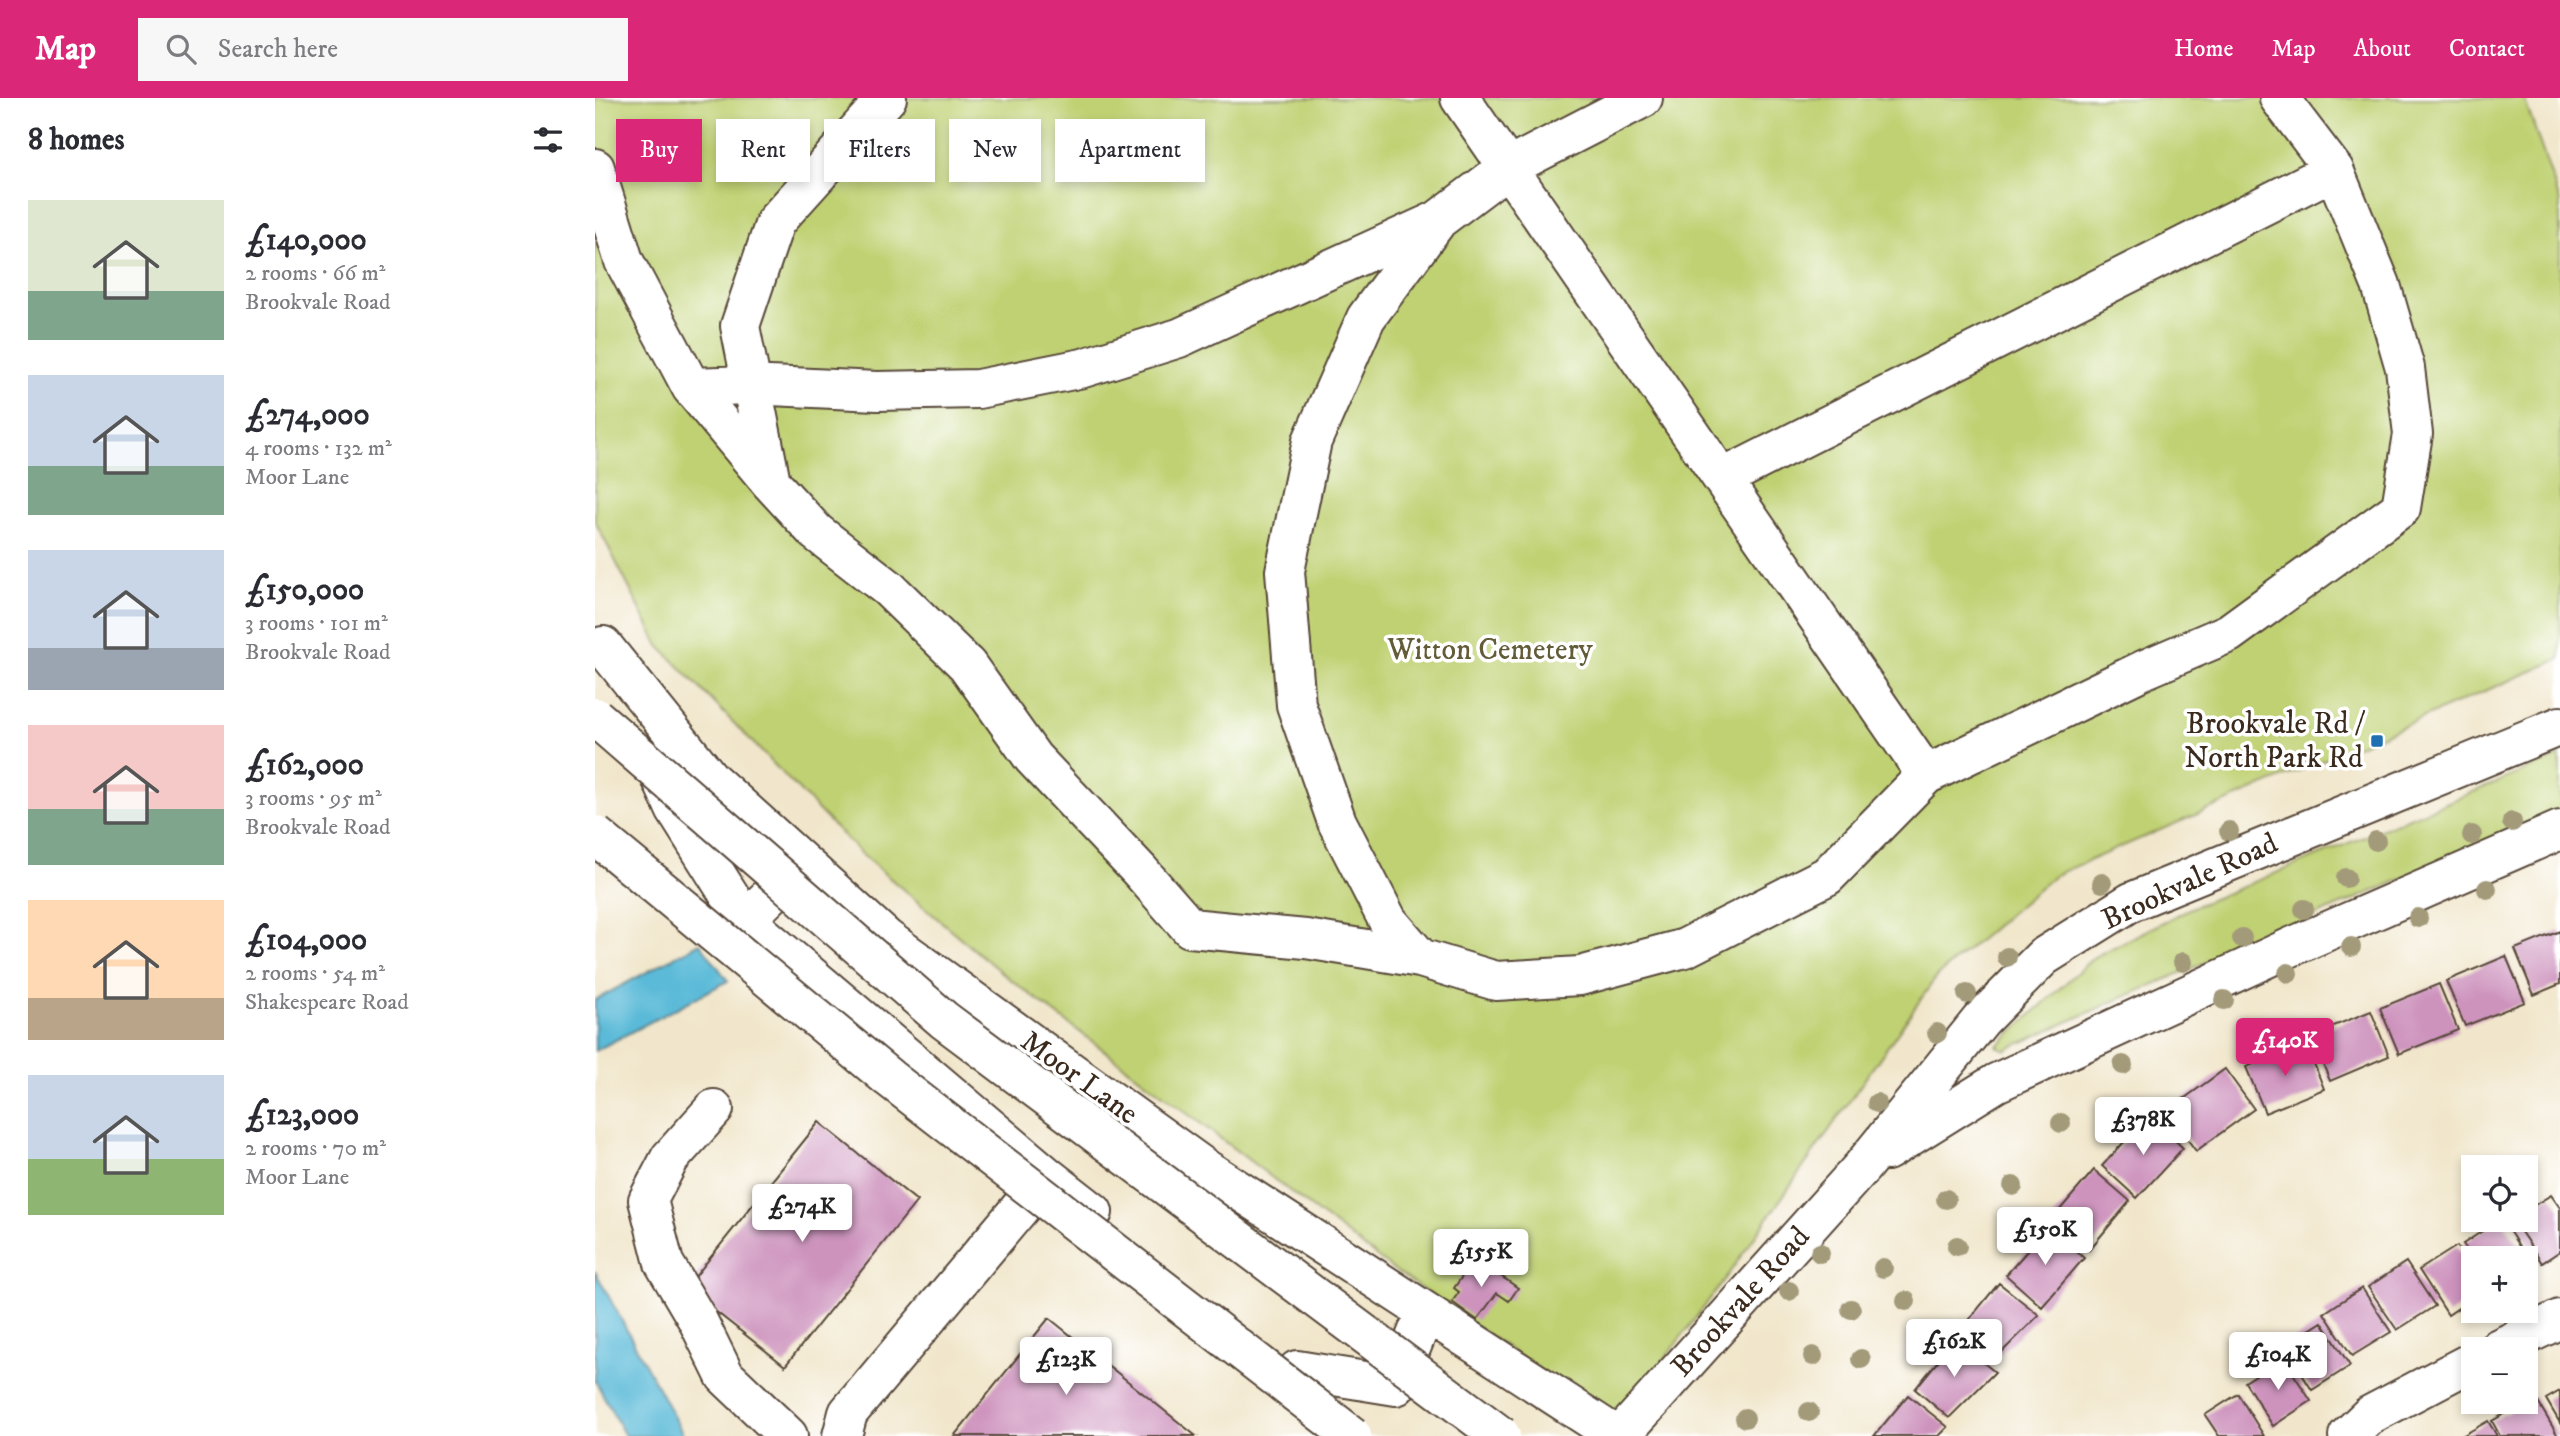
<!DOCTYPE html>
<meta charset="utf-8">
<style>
:root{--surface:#fff;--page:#f7f7f7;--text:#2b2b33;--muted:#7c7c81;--accent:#db2777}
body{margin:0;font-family:"IM FELL DW Pica",serif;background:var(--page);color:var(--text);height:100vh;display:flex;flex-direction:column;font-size:26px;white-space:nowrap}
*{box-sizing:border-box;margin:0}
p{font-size:23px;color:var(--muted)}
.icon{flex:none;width:38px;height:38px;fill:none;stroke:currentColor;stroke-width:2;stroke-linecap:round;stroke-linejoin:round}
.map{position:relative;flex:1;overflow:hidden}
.drawer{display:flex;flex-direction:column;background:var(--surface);width:595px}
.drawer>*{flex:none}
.top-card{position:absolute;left:21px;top:21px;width:665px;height:63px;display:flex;gap:14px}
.tools{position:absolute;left:1866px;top:1057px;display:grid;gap:14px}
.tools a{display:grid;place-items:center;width:77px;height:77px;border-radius:0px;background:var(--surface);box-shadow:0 4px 10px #0003;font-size:35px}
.price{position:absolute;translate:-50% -60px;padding:0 16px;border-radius:7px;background:#fff;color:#222;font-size:23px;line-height:46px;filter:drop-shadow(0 2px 4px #0008)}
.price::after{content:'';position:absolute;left:50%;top:42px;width:21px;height:16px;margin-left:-10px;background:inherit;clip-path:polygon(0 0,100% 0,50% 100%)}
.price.current{background:var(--accent);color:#fff}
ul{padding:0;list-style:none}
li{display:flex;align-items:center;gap:21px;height:175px;padding:0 28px}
li span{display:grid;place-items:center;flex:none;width:196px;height:140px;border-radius:0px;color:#555}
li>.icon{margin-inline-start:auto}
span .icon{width:84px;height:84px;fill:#fffc;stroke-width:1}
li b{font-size:30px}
h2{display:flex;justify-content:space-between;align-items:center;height:84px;padding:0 28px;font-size:30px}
.pill{padding:0 24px;border-radius:0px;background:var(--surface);box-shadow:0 4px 10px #0003;font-size:24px;line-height:63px}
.pill.current{background:var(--accent);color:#fff}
header{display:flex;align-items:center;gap:42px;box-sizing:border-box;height:98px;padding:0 35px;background:var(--accent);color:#fff}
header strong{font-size:33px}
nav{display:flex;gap:38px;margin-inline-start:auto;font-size:24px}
.search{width:490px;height:63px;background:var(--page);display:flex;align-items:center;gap:18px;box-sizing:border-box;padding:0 24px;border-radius:0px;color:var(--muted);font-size:26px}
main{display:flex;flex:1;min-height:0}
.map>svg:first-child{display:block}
.green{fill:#c0d173;stroke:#7e7e48;stroke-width:2}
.water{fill:#5abad8;stroke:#4a727b;stroke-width:2}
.building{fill:#cd93bd}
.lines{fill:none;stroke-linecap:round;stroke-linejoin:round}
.minor-casing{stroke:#564638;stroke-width:42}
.major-casing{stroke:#564638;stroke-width:42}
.minor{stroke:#fff;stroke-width:38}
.major{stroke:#fff;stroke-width:38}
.highway-bridge-casing{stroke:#564638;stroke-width:42;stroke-linecap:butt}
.highway-bridge{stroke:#fff;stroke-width:38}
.tree{fill:#a39a7a}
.poi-dot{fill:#1f6fb2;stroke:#fff;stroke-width:2.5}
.labels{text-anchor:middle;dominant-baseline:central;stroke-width:7;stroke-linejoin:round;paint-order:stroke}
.park-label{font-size:30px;fill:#635c38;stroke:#fff}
.poi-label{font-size:30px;fill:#3b2a1e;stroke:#fff;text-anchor:end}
.street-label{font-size:30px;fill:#3b2a1e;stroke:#fff}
</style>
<header>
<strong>Map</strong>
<div class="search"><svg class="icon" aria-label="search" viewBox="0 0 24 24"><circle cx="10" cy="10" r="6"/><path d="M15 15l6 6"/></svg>Search here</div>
<nav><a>Home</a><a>Map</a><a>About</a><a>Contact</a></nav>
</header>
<main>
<section class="drawer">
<h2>8 homes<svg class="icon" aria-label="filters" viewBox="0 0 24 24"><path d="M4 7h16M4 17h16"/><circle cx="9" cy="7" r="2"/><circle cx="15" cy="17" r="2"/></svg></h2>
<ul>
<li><span style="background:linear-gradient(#dfe7d0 65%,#7fa58c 0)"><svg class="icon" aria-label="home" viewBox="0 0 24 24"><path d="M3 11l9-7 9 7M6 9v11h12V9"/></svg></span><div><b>£140,000</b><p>2 rooms · 66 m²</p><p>Brookvale Road</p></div></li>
<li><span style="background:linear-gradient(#c9d6e8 65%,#7fa58c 0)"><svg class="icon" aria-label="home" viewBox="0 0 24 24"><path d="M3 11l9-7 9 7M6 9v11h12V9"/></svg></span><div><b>£274,000</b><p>4 rooms · 132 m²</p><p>Moor Lane</p></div></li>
<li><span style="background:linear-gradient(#c9d6e8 70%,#9aa5b1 0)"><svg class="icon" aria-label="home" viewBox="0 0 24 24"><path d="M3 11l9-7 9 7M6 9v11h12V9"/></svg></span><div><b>£150,000</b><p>3 rooms · 101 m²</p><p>Brookvale Road</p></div></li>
<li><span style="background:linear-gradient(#f6c9c9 60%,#7fa58c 0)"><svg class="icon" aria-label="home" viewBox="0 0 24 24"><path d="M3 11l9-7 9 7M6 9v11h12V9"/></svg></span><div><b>£162,000</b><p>3 rooms · 95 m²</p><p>Brookvale Road</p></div></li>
<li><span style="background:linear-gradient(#ffd9b3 70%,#b9a48a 0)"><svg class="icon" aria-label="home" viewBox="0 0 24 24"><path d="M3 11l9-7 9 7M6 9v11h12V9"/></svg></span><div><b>£104,000</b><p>2 rooms · 54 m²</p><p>Shakespeare Road</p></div></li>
<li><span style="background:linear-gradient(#c9d6e8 60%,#8fb573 0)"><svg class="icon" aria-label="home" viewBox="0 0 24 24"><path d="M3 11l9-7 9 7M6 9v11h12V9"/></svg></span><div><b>£123,000</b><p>2 rooms · 70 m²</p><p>Moor Lane</p></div></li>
</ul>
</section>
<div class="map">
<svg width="1965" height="1338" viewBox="0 0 1965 1338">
<rect width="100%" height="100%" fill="#fff"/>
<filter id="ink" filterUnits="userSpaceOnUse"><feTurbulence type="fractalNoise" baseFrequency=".0143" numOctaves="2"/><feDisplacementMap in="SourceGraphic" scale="14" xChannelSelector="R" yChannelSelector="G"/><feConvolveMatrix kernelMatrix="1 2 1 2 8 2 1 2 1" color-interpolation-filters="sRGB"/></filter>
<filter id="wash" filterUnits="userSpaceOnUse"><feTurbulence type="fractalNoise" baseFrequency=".00686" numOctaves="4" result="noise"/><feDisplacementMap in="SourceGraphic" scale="28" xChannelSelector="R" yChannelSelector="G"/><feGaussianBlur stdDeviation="1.57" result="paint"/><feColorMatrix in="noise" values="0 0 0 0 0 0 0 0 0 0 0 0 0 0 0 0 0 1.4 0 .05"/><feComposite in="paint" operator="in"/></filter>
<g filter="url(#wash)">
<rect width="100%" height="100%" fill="#f1e6cb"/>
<path class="green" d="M0,0H1929L1965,103V561L1460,777L1342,878L1130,1181L1021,1325L795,1169L407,875L265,755L64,548L0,423Z
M1965,658V714L1515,905L1410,952L1402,948L1499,859L1596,810Z"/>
<path class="water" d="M105,845L133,883L0,953V902Z
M0,1173L89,1338H30L0,1282Z"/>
<g id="blocks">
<path class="building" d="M1965,833V886L1939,897L1920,851Z
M1911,858L1930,904L1870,928L1851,883Z
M1844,886L1863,932L1804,956L1785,910Z
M1776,913L1794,958L1735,983L1716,937Z
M1711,945L1729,991L1670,1015L1651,969Z
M1630,971L1659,1011L1601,1053L1572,1013Z
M1554,1017L1588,1050L1542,1100L1507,1068Z
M224,1024L322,1103L190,1268L91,1190Z
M1499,1072L1535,1103L1494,1152L1457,1121Z
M1956,1097L1965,1110V1153L1947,1165L1918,1122H1930V1113Z
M1904,1122H1907L1935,1165L1930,1168V1160H1878L1868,1146Z
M1453,1129L1489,1160L1447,1209L1411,1177Z
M1862,1148L1878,1171V1200L1853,1217L1824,1172Z
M880,1160L923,1190L914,1203L902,1195L882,1222L857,1204L864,1194L859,1190Z
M1811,1164L1840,1208L1802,1232L1773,1189Z
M1404,1185L1444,1217L1398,1263L1364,1234Z
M1767,1190L1796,1234L1757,1258L1729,1215Z
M454,1220L601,1338H359Z
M1727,1224L1755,1268L1717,1292L1689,1248Z
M1360,1242L1400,1274L1354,1320L1320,1291Z
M1688,1260L1716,1303L1678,1328L1650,1284Z
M1965,1293V1325L1951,1301Z
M1643,1296L1669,1338H1624L1610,1317Z
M1313,1297L1353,1329L1344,1338H1279Z
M1940,1299L1963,1338H1905L1897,1323Z
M1893,1323L1902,1338H1867Z"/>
</g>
</g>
<g filter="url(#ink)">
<use href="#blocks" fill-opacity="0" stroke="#564638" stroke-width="2"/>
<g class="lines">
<defs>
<path id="minor" d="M865,0L1331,677
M0,70L29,163L96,289L176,385L221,434L293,490L372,567L438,660L545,773L595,830L711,841L825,860L901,883L985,878L1090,850L1232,778L1331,677L1548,572L1634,535L1806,410L1818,336L1810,270L1786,187L1739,72L1684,0
M96,289L155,287L282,293L383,291L488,270L584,240L843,122L912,70L1048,0
M175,379L145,228L180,124L292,0
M1128,380L1739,72
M8,548L115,681L292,841L611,1071L1022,1338
M62,671L80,711L150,822L452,1078L498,1114
M150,822L208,766
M825,860L793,823L742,724L701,607L690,473L717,343L771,220L841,125
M119,1011L75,1060L53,1102L69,1165L102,1221L130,1278L193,1338
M1902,1251L1965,1221
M702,1272L801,1288L830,1215
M247,1338L253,1315L452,1078
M1753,1338L1775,1317L1878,1263"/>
<path id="major" d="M1292,1053L1401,985L1696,849L1965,732
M1025,1338L1267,1069L1386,922L1448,859L1536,804L1965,628"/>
</defs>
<use href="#minor" class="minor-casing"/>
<use href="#major" class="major-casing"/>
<use href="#minor" class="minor"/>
<use href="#major" class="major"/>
<defs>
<path id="highway-bridge" d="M0,619L349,922L906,1338
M0,737L294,980L757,1338"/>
</defs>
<use href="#highway-bridge" class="highway-bridge-casing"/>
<use href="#highway-bridge" class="highway-bridge"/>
</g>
<g class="tree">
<circle cx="1917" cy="724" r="10"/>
<circle cx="1634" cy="733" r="10"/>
<circle cx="1877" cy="737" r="10"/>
<circle cx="1781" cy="743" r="10"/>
<circle cx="1751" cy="780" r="10"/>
<circle cx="1507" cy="785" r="10"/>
<circle cx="1892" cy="791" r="10"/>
<circle cx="1709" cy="811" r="10"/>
<circle cx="1823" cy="820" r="10"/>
<circle cx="1647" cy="840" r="10"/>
<circle cx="1756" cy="849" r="10"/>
<circle cx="1412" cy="859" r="10"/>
<circle cx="1588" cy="864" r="10"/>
<circle cx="1693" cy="875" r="10"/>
<circle cx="1372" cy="896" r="10"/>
<circle cx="1629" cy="902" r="10"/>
<circle cx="1342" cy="935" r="10"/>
<circle cx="1528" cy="967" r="10"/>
<circle cx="1282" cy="1005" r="10"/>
<circle cx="1466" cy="1025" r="10"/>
<circle cx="1418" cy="1088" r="10"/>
<circle cx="1351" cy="1101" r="10"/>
<circle cx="1362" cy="1148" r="10"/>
<circle cx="1225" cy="1155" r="10"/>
<circle cx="1288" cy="1170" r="10"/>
<circle cx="1194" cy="1193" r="10"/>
<circle cx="1311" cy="1203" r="10"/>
<circle cx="1256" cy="1211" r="10"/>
<circle cx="1218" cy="1258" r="10"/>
<circle cx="1266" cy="1261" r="10"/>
<circle cx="1214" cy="1314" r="10"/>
<circle cx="1150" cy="1320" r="10"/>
</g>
</g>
<rect class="poi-dot" x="1775" y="636" width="14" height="14" rx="3.5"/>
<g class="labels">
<g class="park-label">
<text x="895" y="552">Witton Cemetery</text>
</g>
<g class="poi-label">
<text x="1768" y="626">Brookvale Rd /<tspan x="1768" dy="34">North Park Rd</tspan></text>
</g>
<g class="street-label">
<text transform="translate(1595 784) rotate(-25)">Brookvale Road</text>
<text transform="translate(484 980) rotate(36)">Moor Lane</text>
<text transform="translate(1146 1204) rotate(-48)">Brookvale Road</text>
</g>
</g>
</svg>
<div class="tools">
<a><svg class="icon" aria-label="locate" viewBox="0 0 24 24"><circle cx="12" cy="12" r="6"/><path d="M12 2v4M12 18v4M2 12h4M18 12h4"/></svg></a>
<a>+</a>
<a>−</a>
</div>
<b class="price current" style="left:1690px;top:980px">£140K</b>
<b class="price" style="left:1548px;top:1059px">£378K</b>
<b class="price" style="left:207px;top:1146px">£274K</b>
<b class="price" style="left:1450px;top:1169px">£150K</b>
<b class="price" style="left:886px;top:1191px">£155K</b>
<b class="price" style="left:1359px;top:1281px">£162K</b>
<b class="price" style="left:1683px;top:1294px">£104K</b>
<b class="price" style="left:471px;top:1299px">£123K</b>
<div class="top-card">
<a class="pill current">Buy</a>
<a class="pill">Rent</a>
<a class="pill">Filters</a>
<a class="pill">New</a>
<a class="pill">Apartment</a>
</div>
</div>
</main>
